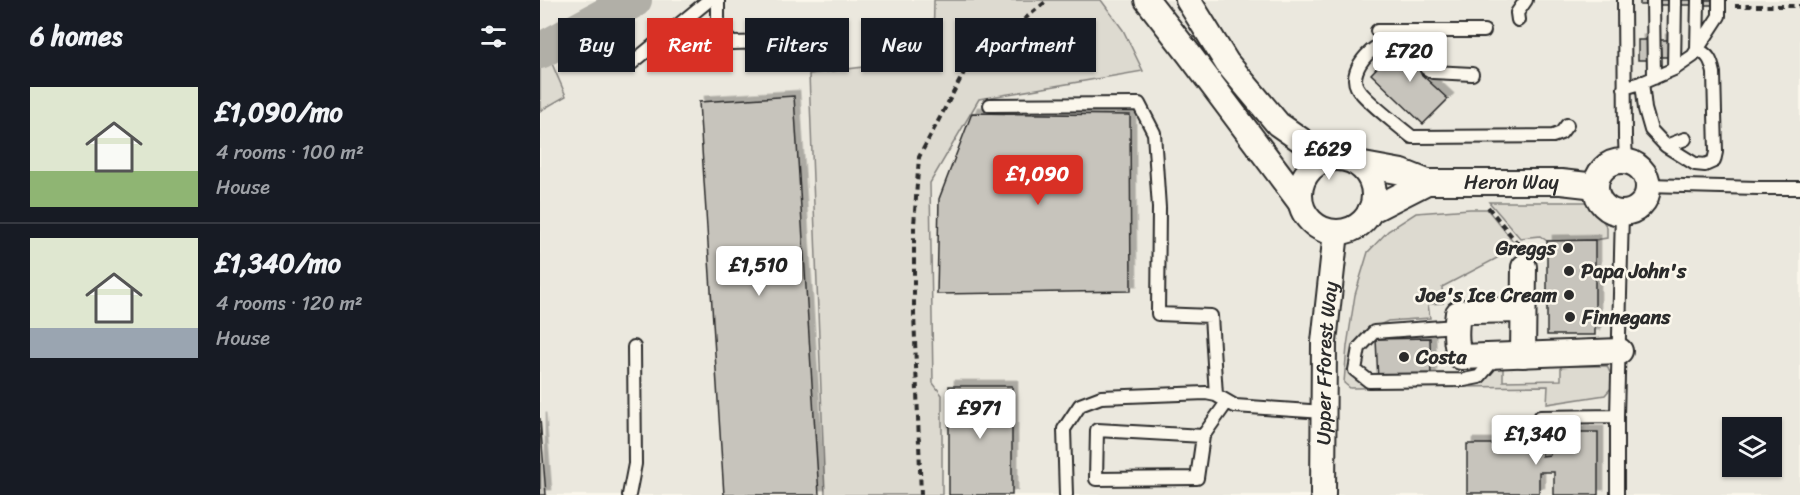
<!DOCTYPE html>
<meta charset="utf-8">
<style>
:root{--surface:#171b24;--page:#20242c;--text:#f1f3f6;--muted:#9ea1a6;--line:#363941;--accent:#d93025}
body{margin:0;font-family:Sriracha,sans-serif;background:var(--page);color:var(--text);height:100vh;display:flex;flex-direction:column;font-size:22px;white-space:nowrap}
*{box-sizing:border-box;margin:0}
p{font-size:20px;color:var(--muted)}
.icon{flex:none;width:33px;height:33px;fill:none;stroke:currentColor;stroke-width:2;stroke-linecap:round;stroke-linejoin:round}
.map{position:relative;flex:1;overflow:hidden}
.details{display:flex;flex-direction:column;background:var(--surface);width:540px}
.details>*{flex:none}
.guide{position:absolute;left:18px;top:18px;width:570px;height:54px;display:flex;gap:12px}
.fabs{position:absolute;left:1182px;top:417px;display:grid;gap:12px}
.fabs a{display:grid;place-items:center;width:60px;height:60px;border-radius:0px;background:var(--surface);box-shadow:0 2px 4px #0004;font-size:30px}
.price{position:absolute;translate:-50% -51px;padding:0 14px;border-radius:6px;background:#fff;color:#222;font-size:20px;line-height:39px;filter:drop-shadow(0 2px 3px #0008)}
.price::after{content:'';position:absolute;left:50%;top:36px;width:18px;height:14px;margin-left:-9px;background:inherit;clip-path:polygon(0 0,100% 0,50% 100%)}
.price.active{background:var(--accent);color:#fff}
ul{padding:0;list-style:none}
li{display:flex;align-items:center;gap:18px;height:150px;padding:0 30px}
li+li{border-top:2px solid var(--line)}
li span{display:grid;place-items:center;flex:none;width:168px;height:120px;border-radius:0px;color:#555}
li>.icon{margin-inline-start:auto}
span .icon{width:72px;height:72px;fill:#fffc;stroke-width:1}
li b{font-size:26px}
h2{display:flex;justify-content:space-between;align-items:center;height:72px;padding:0 30px;font-size:26px}
.chip{padding:0 21px;border-radius:0px;background:var(--surface);box-shadow:0 2px 4px #0004;font-size:21px;line-height:54px}
.chip.active{background:var(--accent);color:#fff}
main{display:flex;flex:1;min-height:0}
.map>svg:first-child{display:block}
.built{fill:#ebe8de;fill-rule:evenodd}
.green{fill:#dddad0;stroke:#84827e;stroke-width:1.5}
.lines{fill:none;stroke-linecap:round;stroke-linejoin:round}
.river{stroke:#b1afa7;stroke-width:36}
.building{fill:#c7c4bc;stroke:#2b2b2b;stroke-width:1.5;filter:url(#shadow)}
.service-casing{stroke:#2b2b2b;stroke-width:16}
.minor-casing{stroke:#2b2b2b;stroke-width:28}
.path{stroke:#2b2b2b;stroke-width:4;stroke-dasharray:6 4.5;stroke-linecap:butt}
.service{stroke:#fbf7ec;stroke-width:12}
.minor{stroke:#fbf7ec;stroke-width:24}
.poi-dot{fill:#2b2b2b;stroke:#fbf7ec;stroke-width:2}
.labels{text-anchor:middle;dominant-baseline:central;stroke-width:5;stroke-linejoin:round;paint-order:stroke}
.street-label{font-size:20px;fill:#2b2b2b;stroke:#fbf7ec}
.poi-label{font-size:20px;font-weight:bold;fill:#2b2b2b;stroke:#fbf7ec;text-anchor:start}
</style>
<main>
<section class="details">
<h2>6 homes<svg class="icon" aria-label="filters" viewBox="0 0 24 24"><path d="M4 7h16M4 17h16"/><circle cx="9" cy="7" r="2"/><circle cx="15" cy="17" r="2"/></svg></h2>
<ul>
<li><span style="background:linear-gradient(#dfe7d0 70%,#8fb573 0)"><svg class="icon" aria-label="home" viewBox="0 0 24 24"><path d="M3 11l9-7 9 7M6 9v11h12V9"/></svg></span><div><b>£1,090/mo</b><p>4 rooms · 100 m²</p><p>House</p></div></li>
<li><span style="background:linear-gradient(#dfe7d0 75%,#9aa5b1 0)"><svg class="icon" aria-label="home" viewBox="0 0 24 24"><path d="M3 11l9-7 9 7M6 9v11h12V9"/></svg></span><div><b>£1,340/mo</b><p>4 rooms · 120 m²</p><p>House</p></div></li>
</ul>
</section>
<div class="map">
<svg width="1260" height="495" viewBox="0 0 1260 495">
<defs>
<filter id="shadow"><feDropShadow dx="5.5" dy="-5.5" stdDeviation="0" flood-color="#0004"/></filter>
</defs>
<rect width="100%" height="100%" fill="#fbf7ec"/>
<filter id="ink" filterUnits="userSpaceOnUse"><feTurbulence type="fractalNoise" baseFrequency=".0167" numOctaves="2"/><feDisplacementMap in="SourceGraphic" scale="12" xChannelSelector="R" yChannelSelector="G"/><feConvolveMatrix kernelMatrix="1 2 1 2 8 2 1 2 1" color-interpolation-filters="sRGB"/></filter>
<g filter="url(#ink)">
<path class="built" d="M0,0H1260V495H0ZM1192,428H1232V466H1192Z"/>
<path class="green" d="M394,0H561L583,30L603,71L439,99L390,183L393,383L402,395V495H285L269,74L393,58Z
M0,36L26,96L0,111Z
M949,202H1046L1053,207L1067,227V238L1055,240L1007,241L1000,236L980,238Z
M930,209H947L978,247L902,287L903,303L888,304L890,318L848,321L833,328L820,338L814,348L812,376L823,383L925,382L946,380L954,369L963,368V381L1021,380V366H1067L1071,375L1072,387L1065,395L1007,404L1008,386L810,388L804,383L807,346L815,295L828,252L848,231L876,213Z"/>
<g class="lines">
<path class="river" d="M0,51L94,0"/>
</g>
<path class="building" d="M1100,0H1173V5H1100Z
M1098,40H1108V60H1098Z
M1120,40H1129L1130,57H1121Z
M877,47L892,62L881,74L908,99L883,124L831,74L856,48L866,58Z
M254,96L279,495H184L159,102Z
M432,113L590,115L591,291L397,294L399,199Z
M1055,240V335H1007V241Z
M890,338L891,379L838,381L836,339Z
M409,386H472V495H409Z
M0,418L6,495H0Z
M1010,432H1058V495H1014V472H999V493H927V444H1002V456L1010,455Z"/>
<g class="lines">
<defs>
<path id="service" d="M178,0V29L192,43L274,41
M1084,0L1085,138L1086,162
M1113,0L1114,78
M978,20L977,13L986,0
M837,31H944
M871,54C866,49 862,44 856,42C838,37 807,69 817,87C823,99 860,127 872,137L1013,136L1021,133L1027,125
M92,63L169,0
M886,68L893,72L932,74
M1134,69L1135,0
M1102,82L1105,109L1111,130L1126,146L1145,139
M1084,88L1104,82L1134,69L1153,56L1179,16V0
M450,105L599,104L614,133L619,208L618,314L671,316L676,395
M1126,146L1155,164L1165,165L1174,161L1176,152L1174,73C1171,60 1169,55 1157,49L1158,0
M1107,185L1218,188H1260
M916,326L834,332L819,348L815,370L829,381L924,380L939,377L956,357
M1000,417L1077,416
M663,436L557,430L556,479L657,478L663,436L687,402
M89,495L95,464L94,347
M526,495L524,429L540,405L561,397L666,393L676,395L695,406L784,412
M1077,495V416L1082,213"/>
<g id="minor">
<path d="M607,0L649,54L760,202"/>
<path d="M648,0L687,63L738,124L771,147L795,157"/>
<circle cx="797" cy="195" r="37"/>
<circle cx="1082" cy="187" r="26"/>
<path id="s1" d="M818,164L862,172L887,182H1021L1056,186"/>
<path d="M830,211L887,182"/>
<path d="M983,310L931,311L918,313C916,327 914,345 921,357L1080,351"/>
<path d="M983,355L984,267"/>
<path id="s2" d="M783,495L784,342L796,232"/>
</g>
</defs>
<use href="#service" class="service-casing"/>
<use href="#minor" class="minor-casing"/>
<path class="path" d="M1195,6H1260
M948,207L979,245
M381,495L374,314V225L379,157L428,65L508,0"/>
<use href="#service" class="service"/>
<use href="#minor" class="minor"/>
</g>
</g>
<g class="poi-dot">
<circle cx="1028" cy="248" r="6"/>
<circle cx="1029" cy="271" r="6"/>
<circle cx="1029" cy="295" r="6"/>
<circle cx="1030" cy="317" r="6"/>
<circle cx="864" cy="357" r="6"/>
</g>
<g class="labels">
<g class="street-label">
<text stroke="none"><textPath href="#s1" startOffset="156">Heron Way</textPath></text>
<text stroke="none"><textPath href="#s2" startOffset="132">Upper Fforest Way</textPath></text>
</g>
<g class="poi-label">
<text x="1016" y="248" text-anchor="end">Greggs</text>
<text x="1041" y="271">Papa John's</text>
<text x="1017" y="295" text-anchor="end">Joe's Ice Cream</text>
<text x="1042" y="317">Finnegans</text>
<text x="876" y="357">Costa</text>
</g>
</g>
</svg>
<div class="fabs">
<a><svg class="icon" aria-label="layers" viewBox="0 0 24 24"><path d="M12 4l9 5-9 5-9-5zM3 14l9 5 9-5"/></svg></a>
</div>
<b class="price" style="left:870px;top:83px">£720</b>
<b class="price" style="left:789px;top:181px">£629</b>
<b class="price active" style="left:498px;top:206px">£1,090</b>
<b class="price" style="left:219px;top:297px">£1,510</b>
<b class="price" style="left:440px;top:440px">£971</b>
<b class="price" style="left:996px;top:466px">£1,340</b>
<div class="guide">
<a class="chip">Buy</a>
<a class="chip active">Rent</a>
<a class="chip">Filters</a>
<a class="chip">New</a>
<a class="chip">Apartment</a>
</div>
</div>
</main>
